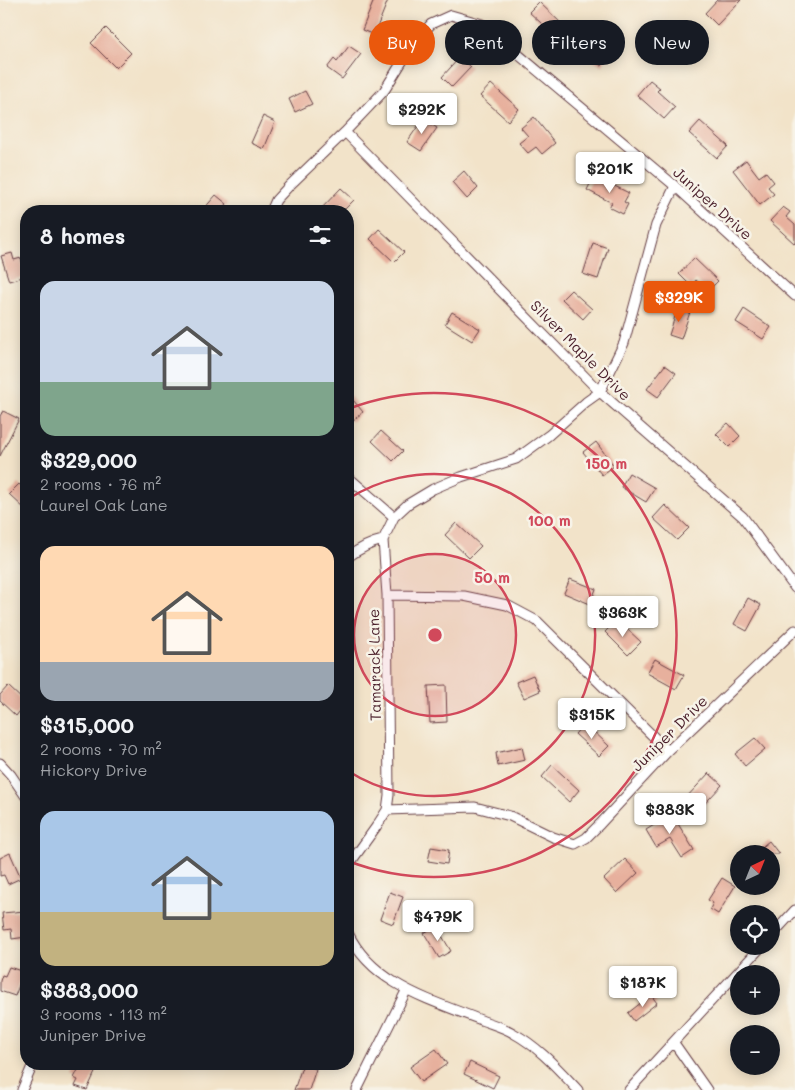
<!DOCTYPE html>
<meta charset="utf-8">
<style>
:root{--surface:#171b24;--page:#242831;--text:#f1f3f6;--muted:#9ea1a6;--accent:#ea580c}
body{margin:0;font-family:Mali,sans-serif;background:var(--page);color:var(--text);height:100vh;display:flex;flex-direction:column;font-size:19px;white-space:nowrap}
*{box-sizing:border-box;margin:0}
p{font-size:16px;color:var(--muted)}
.icon{flex:none;width:28px;height:28px;fill:none;stroke:currentColor;stroke-width:2;stroke-linecap:round;stroke-linejoin:round}
.map{position:relative;flex:1;overflow:hidden}
.panel{position:absolute;left:20px;top:205px;width:334px;height:865px;display:flex;flex-direction:column;background:var(--surface);border-radius:20px;box-shadow:0 2px 12px #0003}
.panel>*{flex:none}
.hud{position:absolute;left:369px;top:20px;width:351px;height:45px;display:flex;gap:10px}
.needle{width:32px;rotate:43deg}
.tools{position:absolute;left:730px;top:845px;display:grid;gap:10px}
.tools a{display:grid;place-items:center;width:50px;height:50px;border-radius:50%;background:var(--surface);box-shadow:0 2px 12px #0003;font-size:25px}
.price{position:absolute;translate:-50% -42px;padding:0 11px;border-radius:5px;background:#fff;color:#222;font-size:16px;line-height:32px;filter:drop-shadow(0 1px 2px #0008)}
.price::after{content:'';position:absolute;left:50%;top:30px;width:15px;height:11px;margin-left:-8px;background:inherit;clip-path:polygon(0 0,100% 0,50% 100%)}
.price.current{background:var(--accent);color:#fff}
ul{padding:0;list-style:none}
li{display:grid;align-content:center;gap:10px;height:265px;padding:0 20px}
li span{display:grid;place-items:center;height:155px;border-radius:15px;color:#555}
li>.icon{margin-inline-start:auto}
span .icon{width:90px;height:90px;fill:#fffc;stroke-width:1}
li b{font-size:21px}
h2{display:flex;justify-content:space-between;align-items:center;height:60px;padding:0 20px;font-size:21px}
.pill{padding:0 18px;border-radius:22px;background:var(--surface);box-shadow:0 2px 12px #0003;font-size:18px;line-height:45px}
.pill.current{background:var(--accent);color:#fff}
.map>svg:first-child{display:block}
.building{fill:#e7b09d}
.lines{fill:none;stroke-linecap:round;stroke-linejoin:round}
.street-casing{stroke:#633c43;stroke-width:11}
.street{stroke:#fff;stroke-width:9}
.ring{fill:none;stroke:#d1495b;stroke-width:2.5}
.labels{text-anchor:middle;dominant-baseline:central;stroke-width:5;stroke-linejoin:round;paint-order:stroke}
.street-label{font-size:15px;fill:#4a1f2b;stroke:#f7f3e8}
.centre{fill:#d1495b;stroke:#f7f3e8;stroke-width:2.5}
.ring-label{font-size:15px;text-anchor:middle;font-weight:bold;fill:#d1495b;stroke:#f7f3e8;stroke-width:5;stroke-linejoin:round;paint-order:stroke}
</style>
<div class="map">
<svg width="795" height="1090" viewBox="0 0 795 1090">
<rect width="100%" height="100%" fill="#f7f3e8"/>
<filter id="ink" filterUnits="userSpaceOnUse"><feTurbulence type="fractalNoise" baseFrequency=".02" numOctaves="2"/><feDisplacementMap in="SourceGraphic" scale="10" xChannelSelector="R" yChannelSelector="G"/><feConvolveMatrix kernelMatrix="1 2 1 2 8 2 1 2 1" color-interpolation-filters="sRGB"/></filter>
<filter id="wash" filterUnits="userSpaceOnUse"><feTurbulence type="fractalNoise" baseFrequency=".0096" numOctaves="4" result="noise"/><feDisplacementMap in="SourceGraphic" scale="20" xChannelSelector="R" yChannelSelector="G"/><feGaussianBlur stdDeviation="1.12" result="paint"/><feColorMatrix in="noise" values="0 0 0 0 0 0 0 0 0 0 0 0 0 0 0 0 0 1.4 0 .05"/><feComposite in="paint" operator="in"/></filter>
<g filter="url(#wash)">
<rect width="100%" height="100%" fill="#f2e3c9"/>
<g id="blocks">
<path class="building" d="M374,0H388L374,35L362,30Z
M717,0H741L717,25L705,13Z
M539,2L562,24L553,34L529,12Z
M106,28L131,53L116,68L91,43Z
M580,37L609,54L602,66L573,49Z
M349,46L361,54L342,79L327,68L334,59L337,62Z
M460,57L471,67L452,87L442,77Z
M650,80L660,88L657,91L675,107L664,119L637,95Z
M491,84L519,109L508,121L480,96Z
M305,91L312,104L295,112L289,99Z
M263,116L275,122L264,149L251,143Z
M534,117L555,143L542,154L536,147L528,153L519,143L528,136L521,128Z
M423,119L437,128L421,151L407,142Z
M700,121L728,146L717,158L689,133Z
M746,160L759,177L766,172L774,182L768,187L774,194L760,205L733,170Z
M464,171L478,188L467,199L452,182Z
M594,176L629,193L624,202L628,204L623,214L609,207L612,203L587,190Z
M341,188L354,200L343,211H319Z
M216,195L227,204L221,211H202Z
M783,207L790,212L786,217L795,225V244L770,221Z
M379,229L404,252L394,262L370,239Z
M593,243L608,248L598,279L583,274Z
M12,253L14,260L21,258L26,276L9,281L1,256Z
M694,258L718,281L708,291L696,280L691,286L679,274Z
M571,290L592,309L583,319L562,299Z
M678,307L690,312L681,339L669,335Z
M744,309L771,327L763,339L736,322Z
M452,312L480,329L472,341L445,324Z
M665,365L676,373L658,397L647,389Z
M348,394L363,412L351,422L348,417Z
M3,411L19,419L0,456V416Z
M728,423L740,436L729,447L716,434Z
M381,431L403,451L393,461L372,441Z
M596,442L614,466L602,475L583,452Z
M629,473L655,488L646,502L621,487Z
M19,484L26,491V510L9,494Z
M665,505L689,528L677,540L653,518Z
M456,523L481,546L469,558L445,535Z
M570,579L596,589L590,604L564,593Z
M748,598L761,605L747,631L734,624Z
M616,621L623,629L625,627L641,642L628,655L605,632Z
M655,659L684,675L676,689L647,673Z
M533,675L540,691L524,698L516,682Z
M446,685L447,722L430,723L428,686Z
M8,686L26,703L16,716L0,701V695Z
M585,723L609,746L599,756L575,734Z
M755,738L765,749L745,766L735,754Z
M522,747L525,760L498,766L496,753Z
M552,765L579,790L569,802L542,777Z
M709,773L722,785L697,812L684,800Z
M672,814L694,850L682,858L670,839L656,847L646,830Z
M769,841L779,854H753Z
M431,847L449,850L447,864L428,861Z
M10,853L21,878L8,884L4,875L0,876V858Z
M625,859L638,873L617,893L604,879Z
M722,878L735,886L718,914L710,909L713,903L708,900Z
M390,892L403,897L393,924L380,919Z
M25,911L26,937L12,939L11,929L4,930L2,913Z
M436,926L451,951L439,958L424,933Z
M9,967L24,972L15,996L0,991V981L2,975L5,976Z
M651,995L657,1003L634,1021L628,1013Z
M436,1049L447,1064L421,1082L410,1067Z
M470,1062L499,1076L493,1088L464,1074Z
M81,1064H88L97,1068L87,1090L75,1086L78,1080L74,1078Z
M303,1064L316,1069L309,1090H294Z"/>
</g>
</g>
<g filter="url(#ink)">
<use href="#blocks" fill-opacity="0" stroke="#633c43" stroke-width="1"/>
<g class="lines">
<defs>
<path id="street" d="M345,132L600,392L743,517L795,588
M271,211L276,200L289,186L345,132L384,91L413,44L431,24L451,15L482,24L675,186L795,296
M348,477L394,517L383,540L387,595L389,795L387,810L376,827L348,866
M394,517L408,504L433,489L461,477L516,459L549,435L586,402L600,392L624,343L656,225L675,186
M348,557C359,549 369,543 383,540
M387,595L464,596L507,605L537,621L668,751
M0,763L11,775L26,797
M387,810L475,807L510,816L553,837L575,844L586,838L600,824L668,751L795,630
M348,933C373,985 431,1000 481,1020C491,1024 503,1027 513,1033C539,1047 558,1069 578,1090
M771,936L795,910
M674,1043L707,1090
M22,1090L33,1064
M357,1090L406,991
M629,1090L762,946"/>
</defs>
<use href="#street" class="street-casing"/>
<use href="#street" class="street"/>
</g>
</g>
<circle cx="435" cy="635" r="81" fill="#d1495b" fill-opacity=".12"/>
<g class="ring">
<circle cx="435" cy="635" r="81"/>
<path d="M348 499A161 161 0 1 1 348 771"/>
<path d="M348 409A242 242 0 1 1 348 861"/>
</g>
<g class="labels">
<g class="street-label">
<text transform="translate(713 203) rotate(42)">Juniper Drive</text>
<text transform="translate(581 350) rotate(45)">Silver Maple Drive</text>
<text transform="translate(374 665) rotate(-91)">Tamarack Lane</text>
<text transform="translate(669 733) rotate(-45)">Juniper Drive</text>
</g>
</g>
<circle cx="435" cy="635" r="8" class="centre"/>
<g class="ring-label">
<text x="606" y="469">150 m</text>
<text x="549" y="526">100 m</text>
<text x="492" y="583">50 m</text>
</g>
</svg>
<div class="tools">
<a><svg class="needle" viewBox="-14 -14 28 28"><path d="M0-13l5 13h-10z" fill="#e53935"/><path d="M0 13l5-13h-10z" fill="#9ea1a6"/></svg></a>
<a><svg class="icon" aria-label="locate" viewBox="0 0 24 24"><circle cx="12" cy="12" r="6"/><path d="M12 2v4M12 18v4M2 12h4M18 12h4"/></svg></a>
<a>+</a>
<a>−</a>
</div>
<b class="price" style="left:422px;top:135px">$292K</b>
<b class="price" style="left:610px;top:194px">$201K</b>
<b class="price current" style="left:679px;top:323px">$329K</b>
<b class="price" style="left:623px;top:638px">$363K</b>
<b class="price" style="left:592px;top:740px">$315K</b>
<b class="price" style="left:670px;top:835px">$383K</b>
<b class="price" style="left:438px;top:942px">$479K</b>
<b class="price" style="left:643px;top:1008px">$187K</b>
<div class="hud">
<a class="pill current">Buy</a>
<a class="pill">Rent</a>
<a class="pill">Filters</a>
<a class="pill">New</a>
</div>
<section class="panel">
<h2>8 homes<svg class="icon" aria-label="filters" viewBox="0 0 24 24"><path d="M4 7h16M4 17h16"/><circle cx="9" cy="7" r="2"/><circle cx="15" cy="17" r="2"/></svg></h2>
<ul>
<li><span style="background:linear-gradient(#c9d6e8 65%,#7fa58c 0)"><svg class="icon" aria-label="home" viewBox="0 0 24 24"><path d="M3 11l9-7 9 7M6 9v11h12V9"/></svg></span><div><b>$329,000</b><p>2 rooms · 76 m²</p><p>Laurel Oak Lane</p></div></li>
<li><span style="background:linear-gradient(#ffd9b3 75%,#9aa5b1 0)"><svg class="icon" aria-label="home" viewBox="0 0 24 24"><path d="M3 11l9-7 9 7M6 9v11h12V9"/></svg></span><div><b>$315,000</b><p>2 rooms · 70 m²</p><p>Hickory Drive</p></div></li>
<li><span style="background:linear-gradient(#a9c7e8 65%,#c2b280 0)"><svg class="icon" aria-label="home" viewBox="0 0 24 24"><path d="M3 11l9-7 9 7M6 9v11h12V9"/></svg></span><div><b>$383,000</b><p>3 rooms · 113 m²</p><p>Juniper Drive</p></div></li>
</ul>
</section>
</div>
